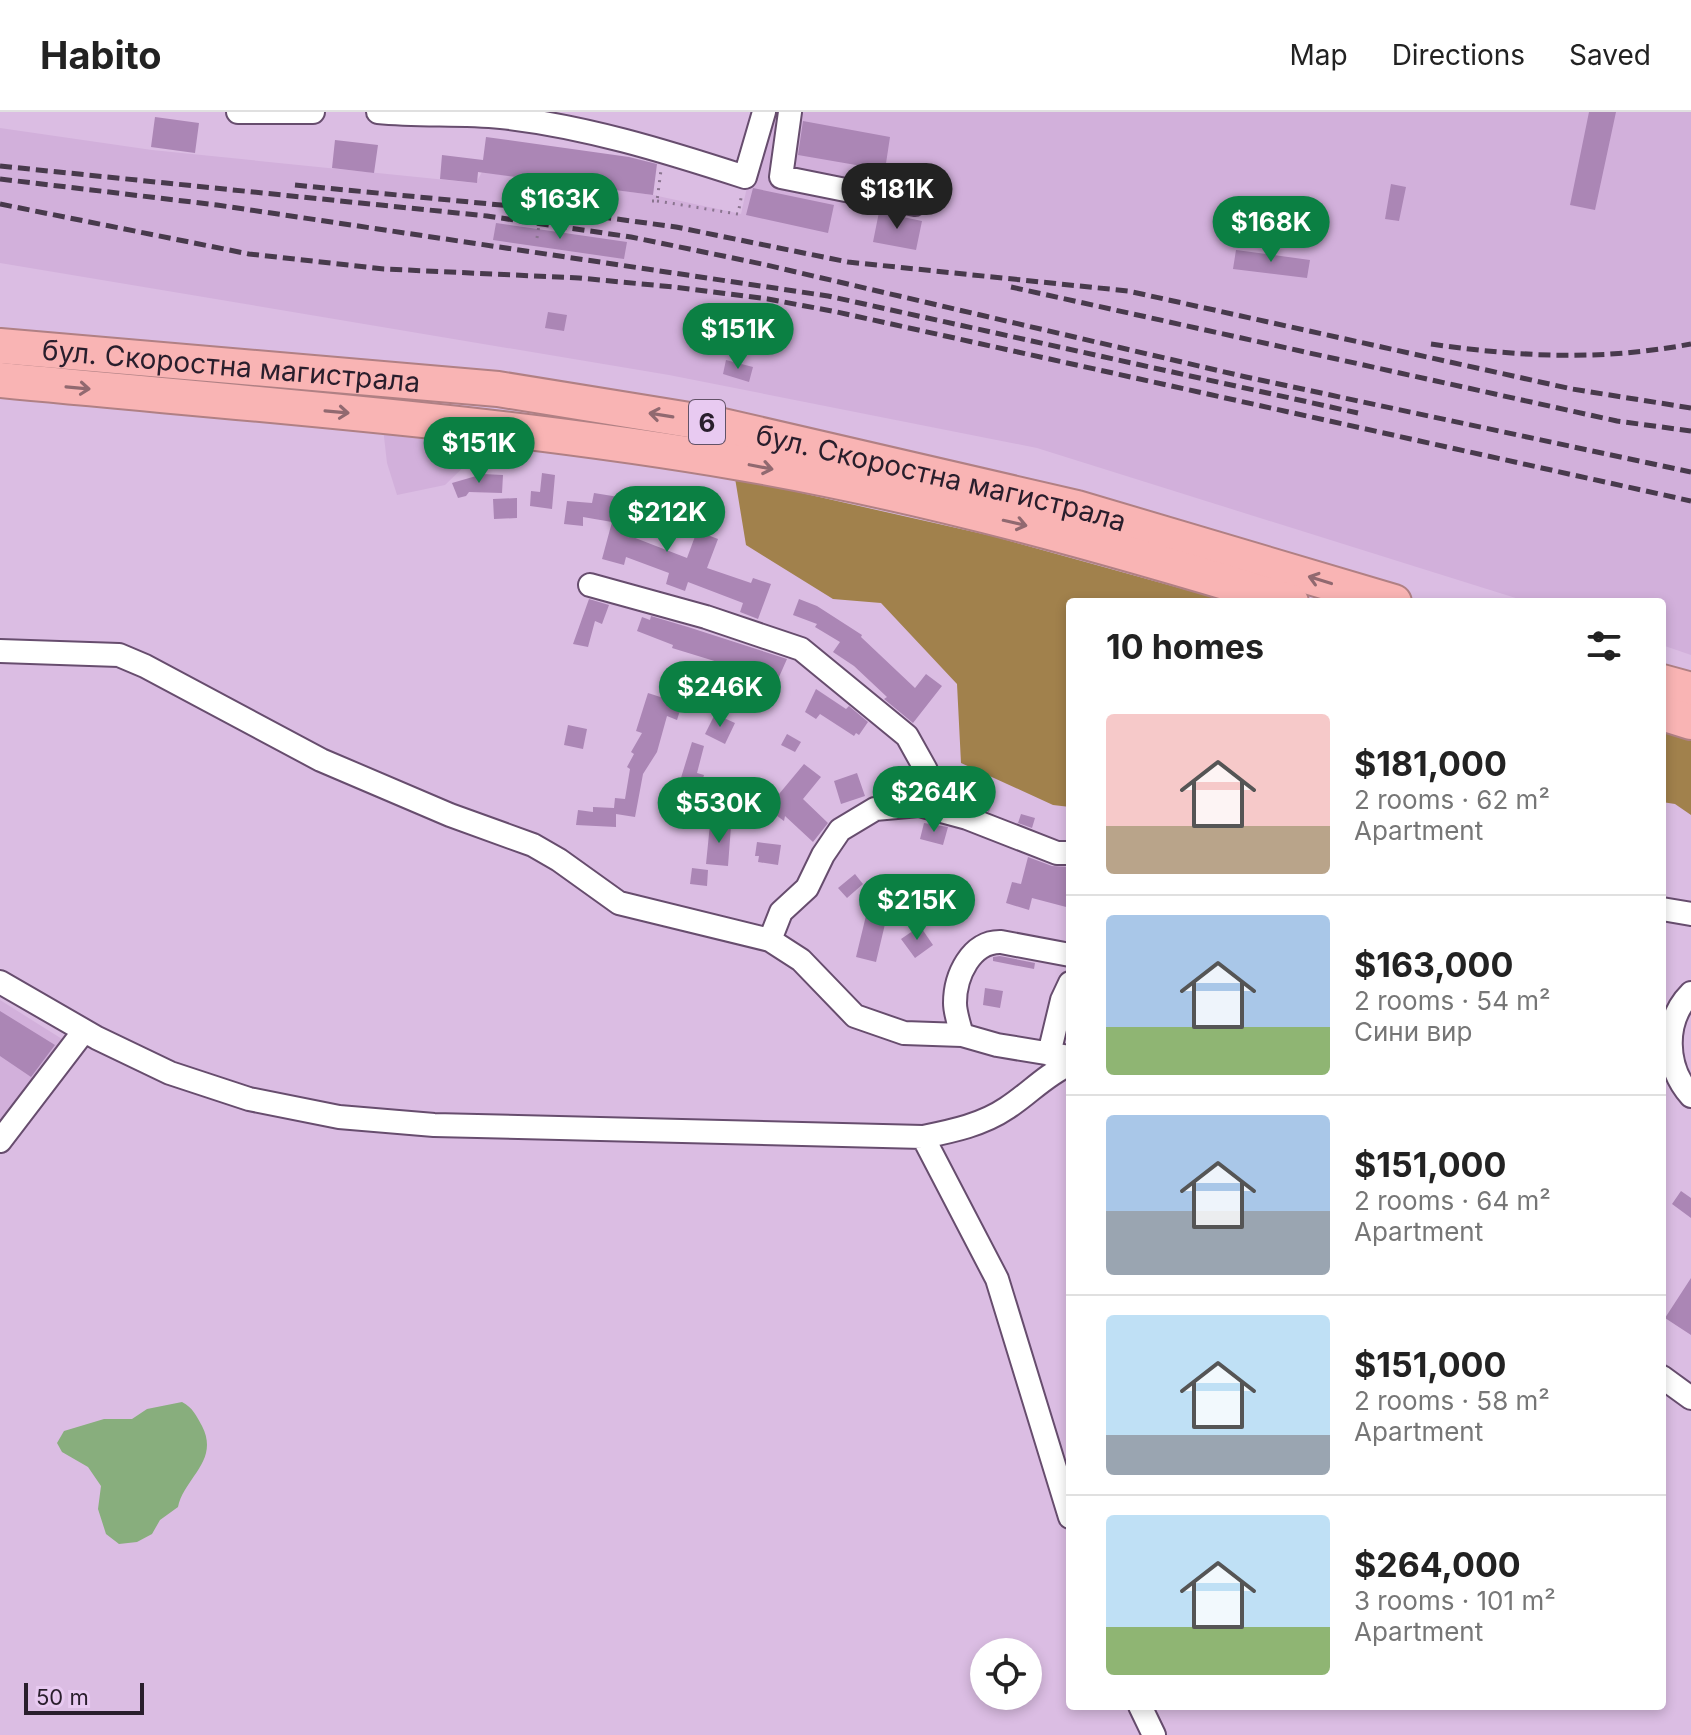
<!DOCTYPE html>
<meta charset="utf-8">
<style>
:root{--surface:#fff;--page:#f6f6f6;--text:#222;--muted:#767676;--line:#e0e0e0;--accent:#0b8043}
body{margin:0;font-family:Inter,sans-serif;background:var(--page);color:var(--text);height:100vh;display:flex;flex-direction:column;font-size:30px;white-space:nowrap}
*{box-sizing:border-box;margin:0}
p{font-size:26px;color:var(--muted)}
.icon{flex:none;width:44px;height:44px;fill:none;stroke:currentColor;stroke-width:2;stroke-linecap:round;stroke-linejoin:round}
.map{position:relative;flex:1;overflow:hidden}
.sheet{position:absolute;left:1066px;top:486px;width:600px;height:1112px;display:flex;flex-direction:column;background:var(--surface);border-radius:8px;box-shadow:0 4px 12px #0003}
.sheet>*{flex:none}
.controls{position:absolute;left:970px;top:1526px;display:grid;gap:16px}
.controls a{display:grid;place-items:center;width:72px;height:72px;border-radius:50%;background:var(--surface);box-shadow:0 4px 12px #0003;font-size:40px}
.scale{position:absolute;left:24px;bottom:20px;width:120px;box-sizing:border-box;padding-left:8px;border:4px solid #291e2c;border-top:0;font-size:22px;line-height:28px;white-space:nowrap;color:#291e2c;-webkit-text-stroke:6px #e8caf1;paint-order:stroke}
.price{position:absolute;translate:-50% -68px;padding:0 18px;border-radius:28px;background:var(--accent);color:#fff;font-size:26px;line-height:52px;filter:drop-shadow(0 2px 4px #0008)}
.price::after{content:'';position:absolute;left:50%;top:48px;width:24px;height:18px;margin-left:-12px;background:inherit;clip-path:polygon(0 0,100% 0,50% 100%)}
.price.selected{background:#222;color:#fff}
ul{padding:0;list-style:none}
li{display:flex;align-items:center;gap:24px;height:200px;padding:0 40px}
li+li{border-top:2px solid var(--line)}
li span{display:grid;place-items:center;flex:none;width:224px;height:160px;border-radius:8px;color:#555}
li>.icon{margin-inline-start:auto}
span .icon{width:96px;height:96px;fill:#fffc;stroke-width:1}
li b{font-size:34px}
h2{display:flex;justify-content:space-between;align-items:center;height:96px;padding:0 40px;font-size:34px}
header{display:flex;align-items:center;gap:48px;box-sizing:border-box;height:112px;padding:0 40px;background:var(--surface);border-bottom:2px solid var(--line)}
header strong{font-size:38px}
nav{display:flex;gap:44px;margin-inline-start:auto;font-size:28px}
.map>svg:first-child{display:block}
.built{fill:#d2b0db}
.forest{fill:#a1814c}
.water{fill:#88ae7d}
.building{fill:#ab86b5}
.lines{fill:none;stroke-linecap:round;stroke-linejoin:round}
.minor-casing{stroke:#674d6e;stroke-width:26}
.highway-casing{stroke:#b08084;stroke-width:38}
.path{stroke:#8a748f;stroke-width:3;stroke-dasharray:2 6;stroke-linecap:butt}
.minor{stroke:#fff;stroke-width:22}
.highway{stroke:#f9b4b4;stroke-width:34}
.rail{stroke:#483a4c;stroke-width:5;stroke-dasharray:12 6;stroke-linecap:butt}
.oneway{stroke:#916970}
.labels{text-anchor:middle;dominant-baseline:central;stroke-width:6;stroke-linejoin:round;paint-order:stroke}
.shield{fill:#e8caf1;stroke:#625267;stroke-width:2}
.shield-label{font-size:26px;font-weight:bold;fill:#291e2c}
.street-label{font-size:28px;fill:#291e2c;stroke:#e8caf1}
</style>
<header>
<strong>Habito</strong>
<nav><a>Map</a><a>Directions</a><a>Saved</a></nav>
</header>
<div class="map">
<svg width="1691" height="1623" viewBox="0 0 1691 1623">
<rect width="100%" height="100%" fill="#dbbde3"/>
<path class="built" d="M764,0H1691V543L1662,533V490H1528L1037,336L669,263L0,151V16L152,38L476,71L482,60L653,83L741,102Z
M383,316L475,325L474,345L445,373L397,383L387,351Z
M0,888L70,932L0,1022Z"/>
<path class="forest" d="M735,366L992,424L1230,490H1070V695L1053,693L961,651L957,572L881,491L833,487L746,433Z
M1662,620L1691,629V703L1675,692L1662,690Z"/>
<path class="water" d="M182,1290C193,1296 196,1303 202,1314C220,1349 184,1366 178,1395L160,1408L152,1422L137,1430L119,1432L106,1422L98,1397L101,1374L88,1355L62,1340L57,1331L64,1319L104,1307H132L147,1297Z"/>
<path class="building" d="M1589,0H1616L1595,98L1570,93Z
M155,5L199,11L195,41L151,35Z
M803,9L890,25L885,58L798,43Z
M486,25L629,45L657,52L653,83L478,60L477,71L440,67L442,43L483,48Z
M335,28L378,33L374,61L332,56Z
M1391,72L1406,75L1399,109L1385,107Z
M753,76L834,93L828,121L746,103Z
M879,100L922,109L916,138L873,130Z
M496,111L627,130L624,147L493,128Z
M1236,138L1310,148L1307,166L1233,157Z
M548,200L567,203L564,219L545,216Z
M726,248L753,255L749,270L723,262Z
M542,361L555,363L552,397L530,394L531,379L540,380Z
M483,362L503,363L502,381L469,380L466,384L458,386L452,371Z
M594,381L631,387L625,422L687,446L697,419L718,427L707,456L751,471L753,466L771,472L758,507L740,500L743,491L688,470L685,479L666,472L669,461L626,445L624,453L602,447L612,410L583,405V414L564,412L567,389L592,391Z
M517,386V406L494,407L493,387Z
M589,487L609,493L602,512L595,509L588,535L573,532Z
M799,487L817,494L862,523L861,525L915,576L926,562L942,574L913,611L884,587L887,585L854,554L833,540L840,530L815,515L817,512L793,503Z
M651,504L688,515L787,547L779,565L746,551L740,567L718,559L721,551L672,536L673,533L637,519L642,505L650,508Z
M816,577L846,597L849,594L868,610L859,623L856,621L854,624L820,602L816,607L805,600Z
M648,581L682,592L677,608L667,604L657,640L643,662L635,705L616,702V715L576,713L578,698L593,700V695L614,696L615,686L625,687L630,657L627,655L634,642L631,640L642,621L636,619Z
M715,602L735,611L725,632L705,622Z
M568,613L587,617L583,637L564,633Z
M787,622L801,630L795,640L781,633Z
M692,630L704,634L697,661L704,663L696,691L682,687L687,671L680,669Z
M804,652L821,665L803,687L828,711L813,730L785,704L784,709L761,692L772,677L779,682Z
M900,658L911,660L907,680L894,681Z
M857,661L865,684L841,692L834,669Z
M975,681L994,687L989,700L971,693Z
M1021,702L1035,706L1032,716L1018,711Z
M924,711L948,715L943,733L920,727Z
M710,712L731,714L728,754L706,752Z
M757,730L781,733L778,753L758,750L759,744H755Z
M1028,745L1052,754L1070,755V796L1032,786L1029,798L1006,791L1012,770L1021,772Z
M692,756L708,758L707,774L690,772Z
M855,762L863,772L847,786L838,776Z
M930,764L935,785L915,790L909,768Z
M870,787L890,791L876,850L856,845Z
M920,814L933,833L915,846L901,827Z
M1000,844L1035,851L1034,857L993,849V845Z
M985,876L1003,879L1000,896L983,893Z
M0,899L55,933L31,965L0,944Z
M1681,1079L1691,1086V1106L1672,1092Z
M1691,1166V1223L1665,1206Z"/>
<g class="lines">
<defs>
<path id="minor" d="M238,0H313
M378,0C419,4 460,1 501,5C584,14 665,39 745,65L764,0
M790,0L781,65L915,92
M590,473L706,505L801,537L907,624L926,658L919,693
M0,539L119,543L145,554L321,648L450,703L533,733L559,748L619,791L770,828L801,848L855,904L904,921L962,923L997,933L1070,945
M1662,797L1691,802
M770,828L781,800L807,776L823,743L840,718L875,697L919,693L967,706L1057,741H1070
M0,870L97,926L170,961L249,987L339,1005L434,1013L923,1025C952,1019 982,1013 1007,996C1029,982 1045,963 1070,952
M1691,881C1663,909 1665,955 1691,984
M962,923C959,912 955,901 955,891C955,864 971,829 1001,830L1070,843
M1049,942L1062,888L1070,871
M923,1025L997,1167L1070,1405
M0,1029L84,919
M1662,1265L1691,1286
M1140,1594L1154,1623"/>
<g id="highway">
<path id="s1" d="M0,234L498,277L714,312L1077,396L1394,490"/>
<path d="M0,268C247,292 496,309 741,351C927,383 1111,435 1291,490"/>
<path d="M1662,570L1691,578"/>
<path d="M1662,601L1691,610"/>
</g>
</defs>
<use href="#minor" class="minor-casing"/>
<use href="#highway" class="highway-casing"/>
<path class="path" d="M652,89H657L661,58
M657,89L738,102L742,81
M537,126L545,74"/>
<use href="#minor" class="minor"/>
<use href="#highway" class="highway"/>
<path class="rail" d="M0,54L487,104L631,125L762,152L1246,265L1691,360
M0,67L217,93L828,184L1358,301
M295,73L542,97L676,115L848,150L1128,179L1572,277L1691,296
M0,92L249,142L384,157L579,166L674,175L768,187L837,200L1691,389
M1011,175L1617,309L1691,319
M1431,232C1522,245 1600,249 1691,232"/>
</g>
<defs><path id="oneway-shaft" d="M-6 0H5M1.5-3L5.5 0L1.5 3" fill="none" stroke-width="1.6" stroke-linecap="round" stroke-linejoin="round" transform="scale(2)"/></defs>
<g class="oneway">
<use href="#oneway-shaft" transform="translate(78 276) rotate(5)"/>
<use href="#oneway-shaft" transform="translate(337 300) rotate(5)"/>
<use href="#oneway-shaft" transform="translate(661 303) rotate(-171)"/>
<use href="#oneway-shaft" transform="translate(761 355) rotate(11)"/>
<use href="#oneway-shaft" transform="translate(1015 411) rotate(13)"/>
<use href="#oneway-shaft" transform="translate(1320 468) rotate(-163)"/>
</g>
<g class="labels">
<rect class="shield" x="689" y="288" width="36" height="44" rx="6"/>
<g class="shield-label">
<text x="707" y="310">6</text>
</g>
<g class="street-label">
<text stroke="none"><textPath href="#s1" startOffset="232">бул. Скоростна магистрала</textPath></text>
<text stroke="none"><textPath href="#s1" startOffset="952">бул. Скоростна магистрала</textPath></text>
</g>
</g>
</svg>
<div class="controls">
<a><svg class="icon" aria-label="locate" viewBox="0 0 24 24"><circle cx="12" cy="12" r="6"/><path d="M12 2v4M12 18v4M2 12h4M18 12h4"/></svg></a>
</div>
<div class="scale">50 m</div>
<b class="price selected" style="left:897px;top:119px">$181K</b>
<b class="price" style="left:560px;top:129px">$163K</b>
<b class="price" style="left:1271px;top:152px">$168K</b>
<b class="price" style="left:738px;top:259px">$151K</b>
<b class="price" style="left:479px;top:373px">$151K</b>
<b class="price" style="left:667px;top:442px">$212K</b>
<b class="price" style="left:720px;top:617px">$246K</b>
<b class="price" style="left:934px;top:722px">$264K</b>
<b class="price" style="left:719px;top:733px">$530K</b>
<b class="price" style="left:917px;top:830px">$215K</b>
<section class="sheet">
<h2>10 homes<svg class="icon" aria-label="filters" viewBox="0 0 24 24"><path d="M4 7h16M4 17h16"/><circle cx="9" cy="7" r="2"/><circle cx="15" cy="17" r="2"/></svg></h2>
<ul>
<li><span style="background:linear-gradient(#f6c9c9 70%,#b9a48a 0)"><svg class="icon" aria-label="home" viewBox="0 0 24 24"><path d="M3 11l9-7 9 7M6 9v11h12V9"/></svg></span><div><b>$181,000</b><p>2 rooms · 62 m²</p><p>Apartment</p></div></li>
<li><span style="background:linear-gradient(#a9c7e8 70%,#8fb573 0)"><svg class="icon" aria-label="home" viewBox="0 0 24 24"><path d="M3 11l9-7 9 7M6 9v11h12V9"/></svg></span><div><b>$163,000</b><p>2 rooms · 54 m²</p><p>Сини вир</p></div></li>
<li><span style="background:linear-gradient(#a9c7e8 60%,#9aa5b1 0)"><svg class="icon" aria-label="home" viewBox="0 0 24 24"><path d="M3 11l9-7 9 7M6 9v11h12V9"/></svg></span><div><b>$151,000</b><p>2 rooms · 64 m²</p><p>Apartment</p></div></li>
<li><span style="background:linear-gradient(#bfe0f5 75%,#9aa5b1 0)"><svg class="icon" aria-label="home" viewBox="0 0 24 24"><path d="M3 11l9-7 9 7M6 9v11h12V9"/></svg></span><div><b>$151,000</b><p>2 rooms · 58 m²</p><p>Apartment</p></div></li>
<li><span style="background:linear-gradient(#bfe0f5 70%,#8fb573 0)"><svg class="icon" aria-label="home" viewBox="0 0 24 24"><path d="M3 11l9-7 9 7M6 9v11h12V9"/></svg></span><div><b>$264,000</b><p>3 rooms · 101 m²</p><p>Apartment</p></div></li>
</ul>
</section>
</div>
